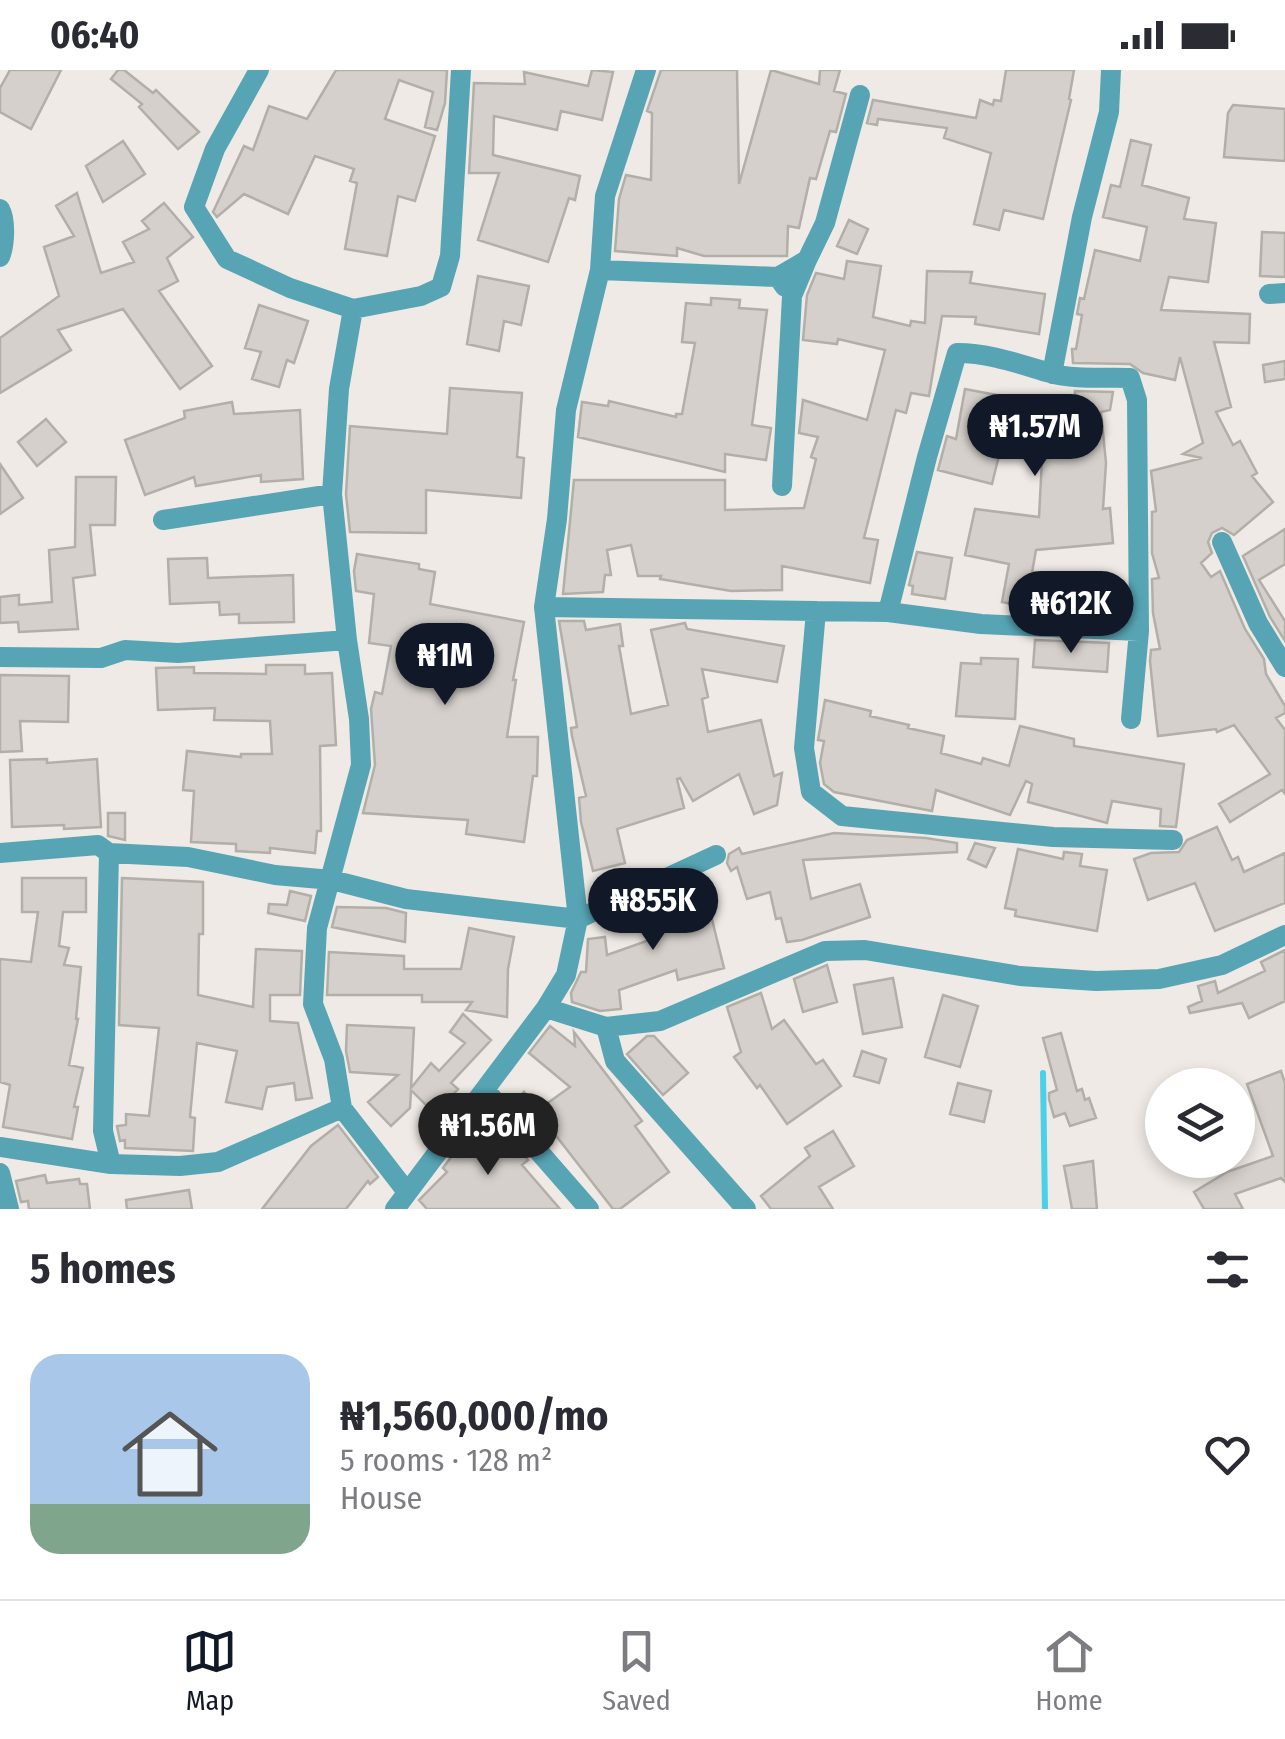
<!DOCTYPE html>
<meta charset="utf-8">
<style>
:root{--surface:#fff;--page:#f2f2f3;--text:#2b2b33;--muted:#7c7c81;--line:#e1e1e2;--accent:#111827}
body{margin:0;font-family:"Fira Sans Condensed",sans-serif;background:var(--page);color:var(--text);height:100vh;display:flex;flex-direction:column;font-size:38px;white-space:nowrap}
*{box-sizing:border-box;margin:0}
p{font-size:32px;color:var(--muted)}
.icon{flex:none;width:55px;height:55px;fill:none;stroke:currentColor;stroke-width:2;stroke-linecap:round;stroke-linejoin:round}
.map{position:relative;height:1139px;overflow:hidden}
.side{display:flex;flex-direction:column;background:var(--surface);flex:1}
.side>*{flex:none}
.buttons{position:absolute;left:1145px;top:998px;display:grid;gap:20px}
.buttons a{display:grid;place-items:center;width:110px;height:110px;border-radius:50%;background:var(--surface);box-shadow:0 5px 15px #0003;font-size:50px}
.price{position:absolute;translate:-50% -85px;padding:0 22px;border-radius:35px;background:var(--accent);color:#fff;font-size:32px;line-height:65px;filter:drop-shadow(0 2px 5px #0008)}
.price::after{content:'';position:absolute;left:50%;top:60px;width:30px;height:22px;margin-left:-15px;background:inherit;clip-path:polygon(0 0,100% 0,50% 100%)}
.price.selected{background:#222;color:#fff}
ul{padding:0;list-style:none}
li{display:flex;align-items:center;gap:30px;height:250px;padding:0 30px}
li+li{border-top:2px solid var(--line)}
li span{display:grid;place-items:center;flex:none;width:280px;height:200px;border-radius:30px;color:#555}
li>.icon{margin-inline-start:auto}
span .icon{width:120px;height:120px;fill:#fffc;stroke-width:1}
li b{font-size:42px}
h2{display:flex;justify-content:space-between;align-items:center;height:120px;padding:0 30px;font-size:42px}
.status{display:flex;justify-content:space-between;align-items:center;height:70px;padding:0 50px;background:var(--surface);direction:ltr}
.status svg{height:28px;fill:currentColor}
.menu{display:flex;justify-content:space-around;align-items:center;height:140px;border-top:2px solid var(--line);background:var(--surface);font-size:28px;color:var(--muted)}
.menu a{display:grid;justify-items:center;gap:5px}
.menu .selected{color:var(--accent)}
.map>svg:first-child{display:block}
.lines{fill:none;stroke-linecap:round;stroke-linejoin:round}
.stream{stroke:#4bd0e7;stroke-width:6}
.building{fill:#d5d0cb;stroke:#b2aea8;stroke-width:2.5}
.minor{stroke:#57a5b4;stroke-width:20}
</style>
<div class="status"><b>06:40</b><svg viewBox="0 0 49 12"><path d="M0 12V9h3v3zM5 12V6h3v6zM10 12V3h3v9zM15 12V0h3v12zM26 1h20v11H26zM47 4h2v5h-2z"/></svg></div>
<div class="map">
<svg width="1285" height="1139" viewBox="0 0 1285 1139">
<rect width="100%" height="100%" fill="#efeae5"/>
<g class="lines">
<path class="stream" d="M1043,1003L1045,1139"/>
</g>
<path class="building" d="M10,0H61L31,59L0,42V18Z
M118,0H124L153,23L156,20L199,62L178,79L139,37L142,34L111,9Z
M336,0H447L445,33L437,60L425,57L433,22L399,10L385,49L435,66L415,131L398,126L387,186L345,179L357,113L350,111L354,99L315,86L288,144L244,124L217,147L213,142L244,76L253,80L269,36L307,49Z
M592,0L613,2L602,50L561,41L557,60L494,46L493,85L580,106L575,130L569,128L548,192L478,170L499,103H469L474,13L525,14L524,2L588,16Z
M661,0H737L739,114L771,0L819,14L820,0H840L834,21L846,24L836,62L830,61L816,109L810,108L799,158L788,156L787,186H704L677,178V186L615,181L619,129L626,105L651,110L652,43L647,41Z
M1006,0H1074L1069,29L1071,30L1043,149L1004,140L999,160L974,154L991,83L944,68L947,58L878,49L877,55L867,53L873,30L976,48L980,30L993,35L994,30L1001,31Z
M1233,35L1285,39V91L1224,87L1228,43Z
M1131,70L1151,75L1142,115L1189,128L1184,149L1216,153L1208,212L1169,207L1161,240L1250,244L1249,273L1214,272L1231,337L1216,342L1233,375L1240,371L1257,403L1252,406L1273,432L1234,465L1222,458L1212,463L1208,472L1212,483L1201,493L1211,507L1220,501L1245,559L1264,589L1266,604L1285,636V643L1276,648L1285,660V724L1282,720L1230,752L1219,734L1270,704L1234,655L1217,662L1216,659L1158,666L1155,640L1150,591L1151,580L1160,579L1153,543L1152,509L1159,508L1152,483V442L1156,441L1151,401L1202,388L1183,384L1203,373L1180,287L1175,310L1143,303L1130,294L1073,293L1072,279H1076L1082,245L1077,244L1080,228L1084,229L1095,180L1140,191L1147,157L1103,147L1111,115L1120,117Z
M123,71L145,104L103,132L86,96Z
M77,123L101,203L134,192L123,172L149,159L142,151L164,133L193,167L167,188L178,211L159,221L212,296L180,319L123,239L58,260L71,280L0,323V268L59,226L44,177L74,166L56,136Z
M849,150L868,159L857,184L837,176Z
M1262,162L1285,163V207L1260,206Z
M847,191L881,196L873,247L910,256L911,251L925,253L927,201L972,202L970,213L1045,224L1039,264L975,254L976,247L942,246L929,326L911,323L906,343L896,340L864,468L878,470L870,513L782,496V520L731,521L660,509L661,506H638L631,475L607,480L611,505H605L603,522L563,524L574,410H725V440L804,438L816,389L811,387L818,367L799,363L803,330L867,350L885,280L838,269L837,274L803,270L807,225L816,203L844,209Z
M478,206L529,216L521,255L504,251L499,281L467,274Z
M711,228L740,230L739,238L767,240L752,355L771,358L766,390L725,384V402L578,367L582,332L608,336L609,331L676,347V344H682L695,273L682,272L686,233L711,235Z
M259,235L308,251L294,293L287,290L279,317L252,309L261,282L245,278Z
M1285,291V309L1265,312L1263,295Z
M450,318L522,323L517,387L524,388L521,428L426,420V463L350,462L346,424L350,356L447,364Z
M965,319L1033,332L1074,336L1075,321L1113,322L1110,340L1101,342L1106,393L1103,439L1110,438L1113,473L1036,480L1026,537L1002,532L1009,494L965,485L975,439L1039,447L1043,370L1005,361L992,414L938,400L947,366L956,369Z
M232,332L234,344L300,340L303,409L261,412V405L196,416L194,407L145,425L125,370L185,348L184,341Z
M46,349L66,372L37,396L18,372Z
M0,394L23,428L0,444Z
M76,407H116L115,455H90L95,505L73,508L78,559L19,562L18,552L0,553V527L19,525V535L52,532L49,480L75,477Z
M1285,459V494L1259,510L1285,551V571L1270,547L1243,486Z
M917,482L952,488L945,529L912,524L913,516L909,515Z
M357,484L419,494V499L435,502L430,534L524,552L513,610H516L507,667H538L537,706H533L524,772L466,764L468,750L363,743L375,695L371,639L375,622L382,624L391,576L369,573L374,524L356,521L354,501Z
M207,488L208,508L293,505L294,552L239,553V544L220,545L219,532L170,534L168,489Z
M559,551H584L586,560L620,554L623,576H619L631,644L668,635L651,560L685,553L687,559L784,576L777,612L702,599L708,627L702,629L708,662L761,650L774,706L782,703L777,735L754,744L739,704L693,731L680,708L677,709L684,738L617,759L625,793L593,801L581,752L579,728L586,726L572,666L571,658L577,657Z
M1035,570L1109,573L1107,602L1033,597Z
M981,588L1018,589L1015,649L956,646L961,593L981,594Z
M266,595H305V604L332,603L336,675L320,676L321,761H317L315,783L270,778V783L236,781V774L191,772L194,721L183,720L187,681L241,687V684H272L270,651L214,650L215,638L158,640L156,598L194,597V603L266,604Z
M0,605L69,606L68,652L20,651L22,681L0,682Z
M825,630L871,641L870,646L909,655L908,658L944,666L941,683L981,694L983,688L1009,696L1020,656L1074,669V676L1184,694L1176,757L1160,756L1161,739L1112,731L1107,753L1028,732L1032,714L1026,711L1010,745L936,720L932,741L834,722L824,714L820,693L824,671L818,670Z
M47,689V693L97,689L101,757L64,759V755L12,757L10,690Z
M108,743H125V770L108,766Z
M1217,757L1232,790L1238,787L1244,802L1285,783V833L1215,861L1195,813L1148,830L1134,789L1151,783L1179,782L1187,770Z
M834,763L926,768L957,773V782L803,790L811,829L860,814L870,847L802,870L787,872L781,848L776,849L770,822L747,829L737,797L731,801L727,793L729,784L739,778L742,784Z
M975,773L995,778L986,797L968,789Z
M1018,779L1063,789L1064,782L1082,784L1080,796L1107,800L1097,861L1015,846L1016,840L1005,838Z
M22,808H86V842H63L59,876L69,878L64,895L81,897L76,949H78L69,995L83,998L74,1037H78L72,1069L3,1057L10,1015L0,1012V889L31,892L38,842H22Z
M122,808L203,812V864H199L198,925L253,937L256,879L302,881L300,925H270V951L298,953L312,1028L296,1030L294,1013L267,1017L262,1039L226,1032L237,981L197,973L190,1047L195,1048L193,1081L125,1078V1070L120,1071L117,1056L126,1055V1044L149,1046L159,958L119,955Z
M704,817L724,898L678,910L676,900L619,920L621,939L600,941L572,932L571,923L581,902H586L588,869L605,867L607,885L661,866L652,830Z
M290,821L311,826L305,851L268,843L269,834L287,835Z
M337,837L386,838L406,843L405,872L332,857Z
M469,858L514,867L508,899L507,947L466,940L472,932H422V925H327L329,882L404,886V899H461Z
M1285,880V931L1249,948L1242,933L1190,943L1188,937L1202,931L1198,916L1215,911L1218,923L1265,901L1261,892Z
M827,895L837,932L803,942L794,909Z
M893,908L902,957L863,964L854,915Z
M761,923L772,959L784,950L816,994L823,990L841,1016L787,1054L760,1015L757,1018L734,987L741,982L727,937Z
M943,925L978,936L960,997L925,987Z
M463,944L491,970L451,1013L458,1019L435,1044L411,1020L410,1038L391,1056L368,1032L398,1005L350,1002L346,981L347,955L414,958L411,1018L431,993L439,1001L465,973L450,962Z
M550,956L575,976L574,962L642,1051L635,1056L669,1102L620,1139H613L550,1058L542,1064L514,1032L524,1022L538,1040L570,1017L529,983Z
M1061,963L1077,1021L1082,1019L1085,1030L1089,1028L1096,1048L1070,1056L1065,1043L1054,1047L1049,1029V1023L1057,1020L1043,968Z
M647,966H654L688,1003L663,1025L627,984Z
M862,981L886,989L879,1013L854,1006Z
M1281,1001L1285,1013V1112L1281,1108L1235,1124L1243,1139H1204L1194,1122L1227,1102L1273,1086L1247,1014Z
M958,1013L991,1021L984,1052L950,1044Z
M494,1050L528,1090L522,1095L560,1139H427L419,1130L447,1102L443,1098L461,1074L464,1071L468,1075Z
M338,1055L378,1107L370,1114L368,1111L346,1139H262L311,1076Z
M833,1061L854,1096L819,1117L833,1139H771L761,1126L810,1086L805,1078Z
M1093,1091L1097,1139H1072L1064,1096Z
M45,1105L47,1113L79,1109L80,1114H87L90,1139H29L28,1131L21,1132L16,1111Z
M189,1120L192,1139H127L126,1130Z"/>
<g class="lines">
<path class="minor" d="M259,0L215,79L194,137L227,189L290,218L353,239L421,226L441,217L450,186L461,0
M0,139C6,150 5,175 0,187
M600,200L778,207L785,217
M778,207L807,190L825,153L860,25
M1269,224L1285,223
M353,239L339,319L332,424L347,570L359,649L361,695L317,858L313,934L334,989L342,1038L407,1122
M1052,304L1082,147L1109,42L1111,0
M782,416L792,226L807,190
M163,450L332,424
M1222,472L1258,553L1285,597
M544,537L888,542L981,554L1139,561
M816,541L804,678L811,722L842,746L1053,767L1173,770
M888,542L927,387L957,283C990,283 1019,294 1050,303C1074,310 1105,307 1130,308L1137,330L1139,561L1131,649
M0,587L101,588L125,580L178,583L347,570
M0,783L98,775L109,783L188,787L275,805L332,810L406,829L578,849L716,785
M109,783L103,1061L111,1094
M546,938L606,957L660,951L825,881L865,880L1020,906L1096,911L1159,909L1222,895L1285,865
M606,957L615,991L746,1139
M486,1021L589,1139
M0,1077L111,1094L180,1096L218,1092L342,1038
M0,1103L9,1139
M395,1139L546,938L566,905L578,849L544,537L557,449L566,340L600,200L605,126L646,0"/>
</g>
</svg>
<div class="buttons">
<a><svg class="icon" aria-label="layers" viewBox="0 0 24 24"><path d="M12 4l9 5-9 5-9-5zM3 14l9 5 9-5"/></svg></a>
</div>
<b class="price" style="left:1035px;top:409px">₦1.57M</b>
<b class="price" style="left:1071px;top:586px">₦612K</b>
<b class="price" style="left:445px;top:638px">₦1M</b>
<b class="price" style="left:653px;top:883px">₦855K</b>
<b class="price selected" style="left:488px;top:1108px">₦1.56M</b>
</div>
<section class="side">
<h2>5 homes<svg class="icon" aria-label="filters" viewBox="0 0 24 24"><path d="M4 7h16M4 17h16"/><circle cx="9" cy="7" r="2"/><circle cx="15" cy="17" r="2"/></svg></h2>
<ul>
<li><span style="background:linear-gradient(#a9c7e8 75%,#7fa58c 0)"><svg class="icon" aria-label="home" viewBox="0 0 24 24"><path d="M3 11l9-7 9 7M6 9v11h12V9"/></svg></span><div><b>₦1,560,000/mo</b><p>5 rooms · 128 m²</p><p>House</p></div><svg class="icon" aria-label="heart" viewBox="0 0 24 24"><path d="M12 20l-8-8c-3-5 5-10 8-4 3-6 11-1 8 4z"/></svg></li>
</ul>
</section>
<nav class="menu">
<a class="selected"><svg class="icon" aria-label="map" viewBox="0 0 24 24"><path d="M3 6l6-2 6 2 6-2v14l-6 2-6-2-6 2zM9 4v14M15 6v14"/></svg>Map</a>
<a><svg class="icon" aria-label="saved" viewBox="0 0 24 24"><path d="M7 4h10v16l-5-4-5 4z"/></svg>Saved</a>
<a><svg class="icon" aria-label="home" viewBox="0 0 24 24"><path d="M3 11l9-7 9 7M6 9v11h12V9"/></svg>Home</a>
</nav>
